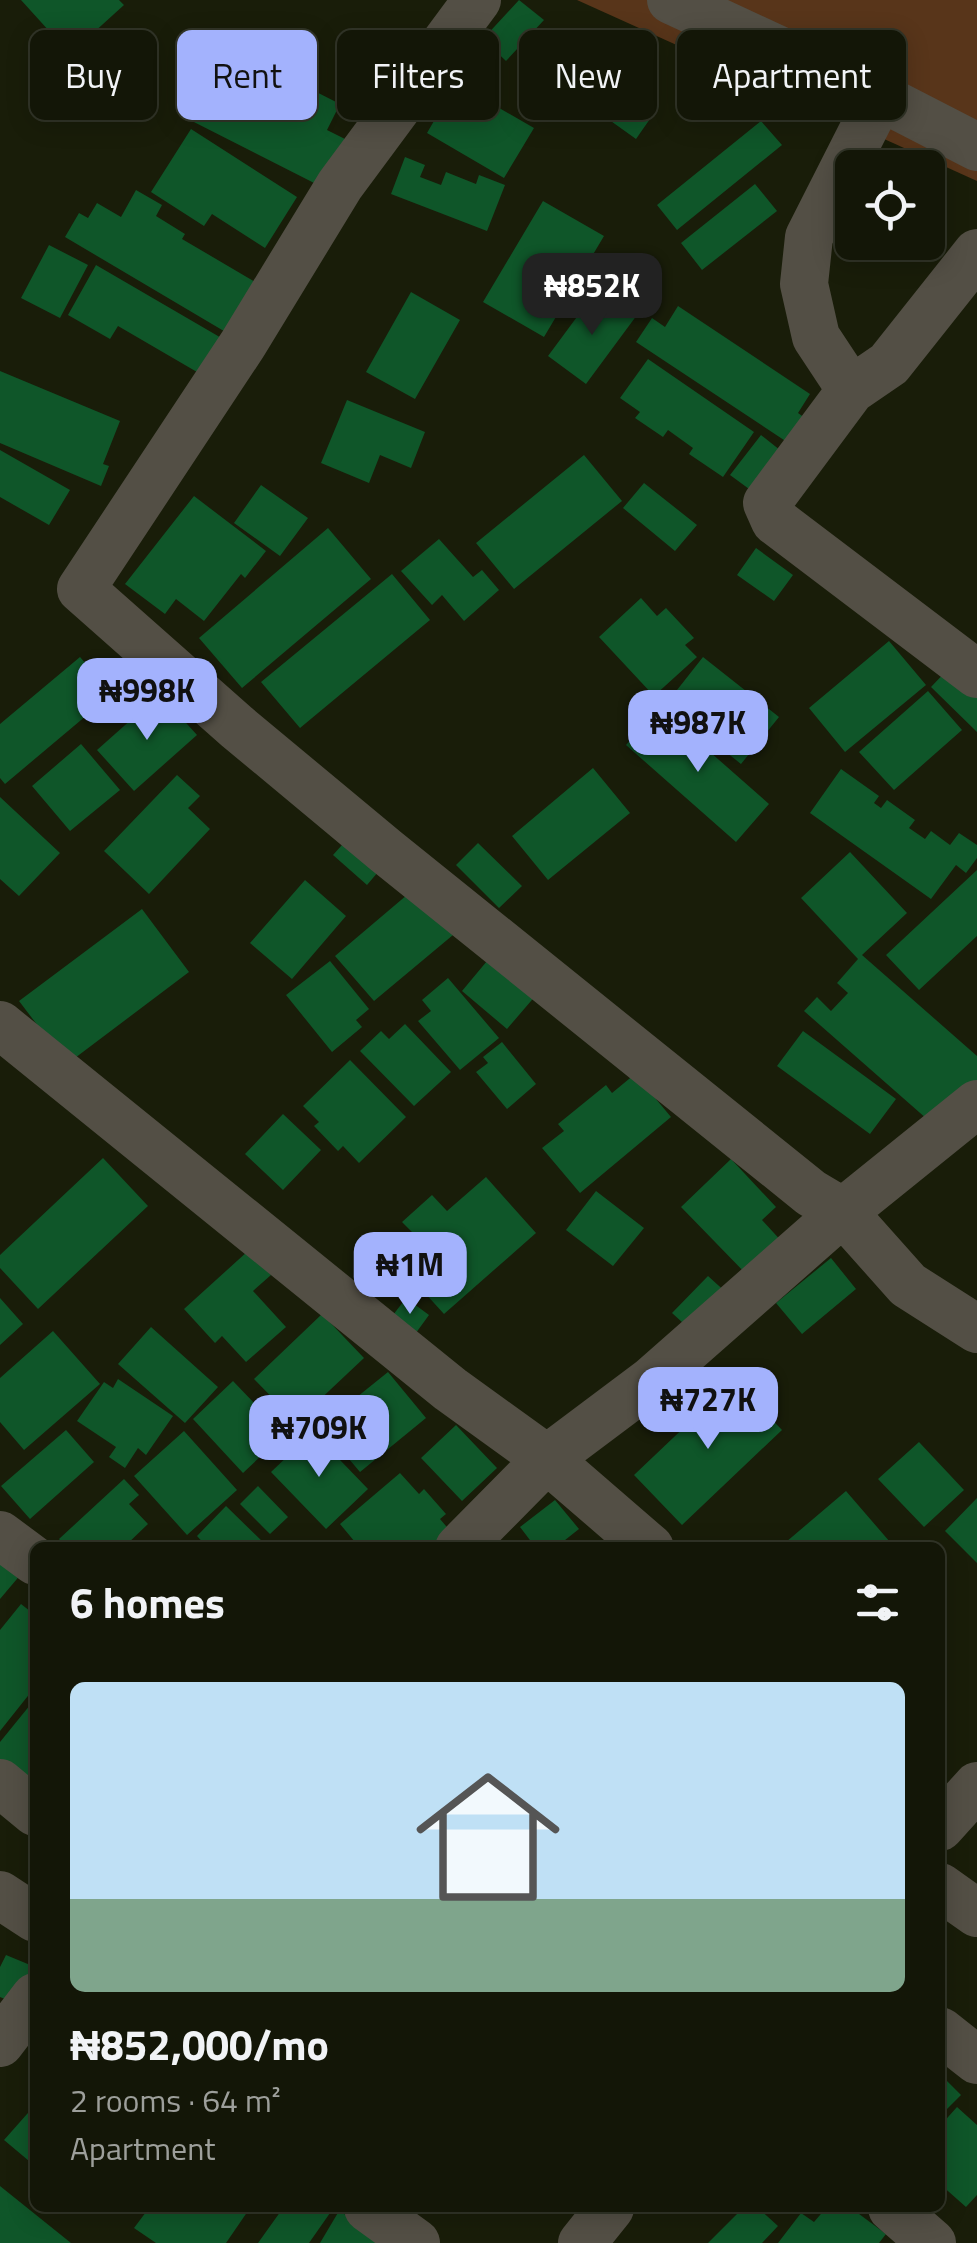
<!DOCTYPE html>
<meta charset="utf-8">
<style>
:root{--surface:#131607;--page:#202315;--text:#f1f3f6;--muted:#9d9f9b;--line:#323528;--accent:#a3b2fd}
body{margin:0;font-family:"Titillium Web",sans-serif;background:var(--page);color:var(--text);height:100vh;display:flex;flex-direction:column;font-size:38px;white-space:nowrap}
*{box-sizing:border-box;margin:0}
p{font-size:32px;color:var(--muted)}
.icon{flex:none;width:55px;height:55px;fill:none;stroke:currentColor;stroke-width:2;stroke-linecap:round;stroke-linejoin:round}
.map{position:relative;flex:1;overflow:hidden}
.sheet{position:absolute;left:30px;top:1542px;width:915px;height:670px;display:flex;flex-direction:column;background:var(--surface);border-radius:15px;box-shadow:0 5px 25px #0003,0 0 0 2px var(--line)}
.sheet>*{flex:none}
.hud{position:absolute;left:30px;top:30px;width:918px;height:90px;display:flex;gap:20px}
.buttons{position:absolute;left:835px;top:150px;display:grid;gap:20px}
.buttons a{display:grid;place-items:center;width:110px;height:110px;border-radius:15px;background:var(--surface);box-shadow:0 5px 25px #0003,0 0 0 2px var(--line);font-size:50px}
.price{position:absolute;translate:-50% -85px;padding:0 22px;border-radius:20px;background:var(--accent);color:#111;font-size:32px;line-height:65px;filter:drop-shadow(0 2px 5px #0008)}
.price::after{content:'';position:absolute;left:50%;top:60px;width:30px;height:22px;margin-left:-15px;background:inherit;clip-path:polygon(0 0,100% 0,50% 100%)}
.price.selected{background:#222;color:#fff}
ul{padding:0;list-style:none}
li{display:grid;align-content:center;gap:20px;height:530px;padding:0 40px}
li span{display:grid;place-items:center;height:310px;border-radius:15px;color:#555}
li>.icon{margin-inline-start:auto}
span .icon{width:180px;height:180px;fill:#fffc;stroke-width:1}
li b{font-size:42px}
h2{display:flex;justify-content:space-between;align-items:center;height:120px;padding:0 40px;font-size:42px}
.pill{padding:0 35px;border-radius:15px;background:var(--surface);box-shadow:0 5px 25px #0003,0 0 0 2px var(--line);font-size:35px;line-height:90px}
.pill.selected{background:var(--accent);color:#111}
.map>svg:first-child{display:block}
.green{fill:#58351a}
.building{fill:#0f5629}
.lines{fill:none;stroke-linecap:round;stroke-linejoin:round}
.minor{stroke:#534f45;stroke-width:48}
</style>
<div class="map">
<svg width="977" height="2243" viewBox="0 0 977 2243">
<rect width="100%" height="100%" fill="#191d09"/>
<path class="green" d="M577,0H977V181Z"/>
<path class="building" d="M21,0H119L124,5L70,54Z
M519,0L544,20L506,61L483,39Z
M226,46L340,104L327,130L345,139L320,186L188,119Z
M456,83L534,128L504,178L427,133Z
M632,86L659,106L636,139L608,119Z
M761,121L782,145L677,230L657,205Z
M191,129L297,197L265,248L212,214L204,226L151,192Z
M405,157L425,165L420,177L441,185L446,172L476,184L479,175L505,185L487,231L391,194Z
M755,184L777,211L702,270L681,243Z
M136,190L162,205L156,216L185,234L182,239L269,290L239,340L65,237L79,213L88,218L97,203L121,217Z
M543,201L604,236L544,337L483,302Z
M49,245L88,265L60,318L21,298Z
M96,265L230,343L209,379L118,326L110,339L68,315Z
M411,292L460,320L415,399L366,372Z
M605,293L637,315L586,384L548,356L585,306L592,312Z
M678,306L810,394L798,413L812,423L796,448L636,342L652,318L665,327Z
M648,359L754,432L723,477L689,454L693,448L668,430L663,437L635,418L640,412L620,398Z
M0,371L120,421L103,464L109,466L101,486L0,443Z
M347,400L425,432L411,468L380,455L369,483L321,463Z
M761,435L790,458L760,497L730,475Z
M0,450L70,490L49,525L0,497Z
M584,455L622,501L514,589L476,543Z
M644,483L697,525L675,551L623,508Z
M261,485L308,518L280,556L234,523Z
M194,496L266,551L245,578L241,574L204,621L176,599L165,614L125,584Z
M328,528L371,579L242,688L199,638Z
M439,539L473,577L482,570L499,590L464,621L442,595L432,605L401,571Z
M756,548L793,575L774,601L737,575Z
M392,574L430,620L300,728L261,682Z
M641,598L657,616L666,608L694,638L685,645L697,657L654,696L599,637Z
M889,641L926,685L845,752L809,708Z
M80,657L112,694L5,784L0,778V724Z
M703,657L779,717L741,764L666,704Z
M951,666L977,692V732L931,687Z
M928,691L962,730L894,790L859,752Z
M160,694L197,735L134,791L97,750Z
M659,707L769,804L736,842L626,745Z
M81,744L120,790L70,831L32,786Z
M593,768L630,813L548,880L512,836Z
M841,769L879,796L874,803L881,808L887,800L915,820L909,828L925,839L931,831L950,845L959,833L977,845V858L966,873L956,865L931,899L810,813Z
M177,775L200,796L188,808L210,829L149,894L104,851Z
M0,797L60,853L19,896L0,879Z
M350,836L384,865L367,885L333,855Z
M478,843L522,886L499,908L456,865Z
M850,852L907,913L862,955L977,1056V1097L944,1134L804,1011L817,997L831,1011L848,993L837,983L858,959L801,898Z
M977,870V936L919,990L886,955Z
M305,880L346,916L292,979L250,943Z
M414,889L453,935L374,1001L335,956Z
M142,909L189,972L67,1064L19,1001Z
M492,955L537,994L507,1029L462,991Z
M330,961L369,1009L356,1020L362,1027L332,1052L286,995Z
M448,978L499,1038L460,1070L418,1021L431,1011L422,1000Z
M405,1024L451,1072L414,1106L360,1051L381,1031L389,1039Z
M803,1031L896,1099L870,1134L777,1066Z
M502,1042L536,1084L507,1109L476,1072L488,1063L483,1057Z
M350,1060L406,1117L359,1163L343,1146L338,1151L314,1126L319,1122L303,1106Z
M635,1074L671,1117L580,1193L542,1148L564,1131L558,1124L606,1085L612,1093Z
M283,1114L321,1150L283,1190L245,1154Z
M103,1158L148,1206L38,1309L0,1268V1255Z
M731,1159L776,1207L762,1220L785,1245L750,1278L681,1207Z
M486,1177L536,1233L444,1314L394,1259L417,1237L402,1222L432,1195L447,1211Z
M596,1191L644,1228L613,1266L566,1230Z
M248,1251L271,1275L253,1291L286,1327L246,1362L222,1336L215,1343L184,1309Z
M831,1258L856,1289L802,1334L776,1303Z
M708,1276L729,1295L694,1333L672,1313Z
M0,1298L23,1324L0,1345Z
M406,1298L429,1315L413,1337L390,1319Z
M322,1314L364,1358L296,1422L254,1379Z
M151,1327L218,1387L185,1423L118,1364Z
M53,1331L100,1384L24,1450L0,1422V1378Z
M388,1372L426,1418L360,1472L321,1426Z
M118,1379L173,1416L146,1455L138,1448L125,1468L109,1457L116,1447L77,1421L104,1382L113,1388Z
M734,1380L782,1430L682,1525L634,1475Z
M233,1381L284,1434L243,1473L193,1419Z
M456,1425L497,1468L462,1501L421,1458Z
M66,1430L94,1462L30,1519L1,1486Z
M184,1431L237,1490L187,1535L134,1476Z
M313,1432L368,1489L326,1529L271,1472Z
M919,1442L964,1490L924,1527L878,1479Z
M400,1473L419,1494L424,1489L446,1514L440,1519L452,1533L436,1548H360L340,1524Z
M124,1479L139,1495L129,1504L148,1524L123,1548H67L59,1539Z
M258,1486L288,1517L270,1534L240,1504Z
M846,1491L890,1542L883,1548H779Z
M977,1498V1563L945,1531Z
M555,1500L579,1529L555,1548H536L520,1527Z
M226,1506L269,1548H208L197,1536Z
M0,1555L22,1573L0,1599Z
M21,1604L35,1615V1687L0,1731V1630Z
M35,1699V1795L0,1767V1742Z
M6,1955L35,1967V1975L22,2006L0,1997V1967Z
M940,2074L961,2095L940,2116Z
M35,2105V2166L4,2140Z
M957,2107L977,2125V2195L966,2207L940,2184V2126Z
M0,2186L71,2243H0Z
M149,2208H250L226,2243H156L134,2228Z
M283,2208H321L330,2213L309,2243H258Z
M743,2208H758L778,2226L762,2243H708Z
M826,2208H851L886,2234L879,2243H778L801,2213L814,2222Z
M339,2211L393,2243H320Z"/>
<g class="lines">
<path class="minor" d="M477,0L340,185L243,344L81,589L237,727L386,851L811,1193L843,1212L908,1285L977,1329
M671,0L880,97L977,147
M977,253L889,364L851,390L767,503L775,521L977,674
M851,390L816,337L804,284L809,237L880,97
M0,1025L450,1389L547,1459L650,1548
M0,1535L35,1561
M459,1548L547,1459L651,1381L843,1212L977,1104
M0,1783L35,1812
M940,1827L977,1786
M940,1887L977,1913
M0,1895L35,1918
M940,2031L977,2060
M0,2043L35,1997
M368,2208L416,2243
M892,2208L932,2243
M582,2243L610,2208"/>
</g>
</svg>
<div class="buttons">
<a><svg class="icon" aria-label="locate" viewBox="0 0 24 24"><circle cx="12" cy="12" r="6"/><path d="M12 2v4M12 18v4M2 12h4M18 12h4"/></svg></a>
</div>
<b class="price selected" style="left:592px;top:338px">₦852K</b>
<b class="price" style="left:147px;top:743px">₦998K</b>
<b class="price" style="left:698px;top:775px">₦987K</b>
<b class="price" style="left:410px;top:1317px">₦1M</b>
<b class="price" style="left:708px;top:1452px">₦727K</b>
<b class="price" style="left:319px;top:1480px">₦709K</b>
<div class="hud">
<a class="pill">Buy</a>
<a class="pill selected">Rent</a>
<a class="pill">Filters</a>
<a class="pill">New</a>
<a class="pill">Apartment</a>
</div>
<section class="sheet">
<h2>6 homes<svg class="icon" aria-label="filters" viewBox="0 0 24 24"><path d="M4 7h16M4 17h16"/><circle cx="9" cy="7" r="2"/><circle cx="15" cy="17" r="2"/></svg></h2>
<ul>
<li><span style="background:linear-gradient(#bfe0f5 70%,#7fa58c 0)"><svg class="icon" aria-label="home" viewBox="0 0 24 24"><path d="M3 11l9-7 9 7M6 9v11h12V9"/></svg></span><div><b>₦852,000/mo</b><p>2 rooms · 64 m²</p><p>Apartment</p></div></li>
</ul>
</section>
</div>
